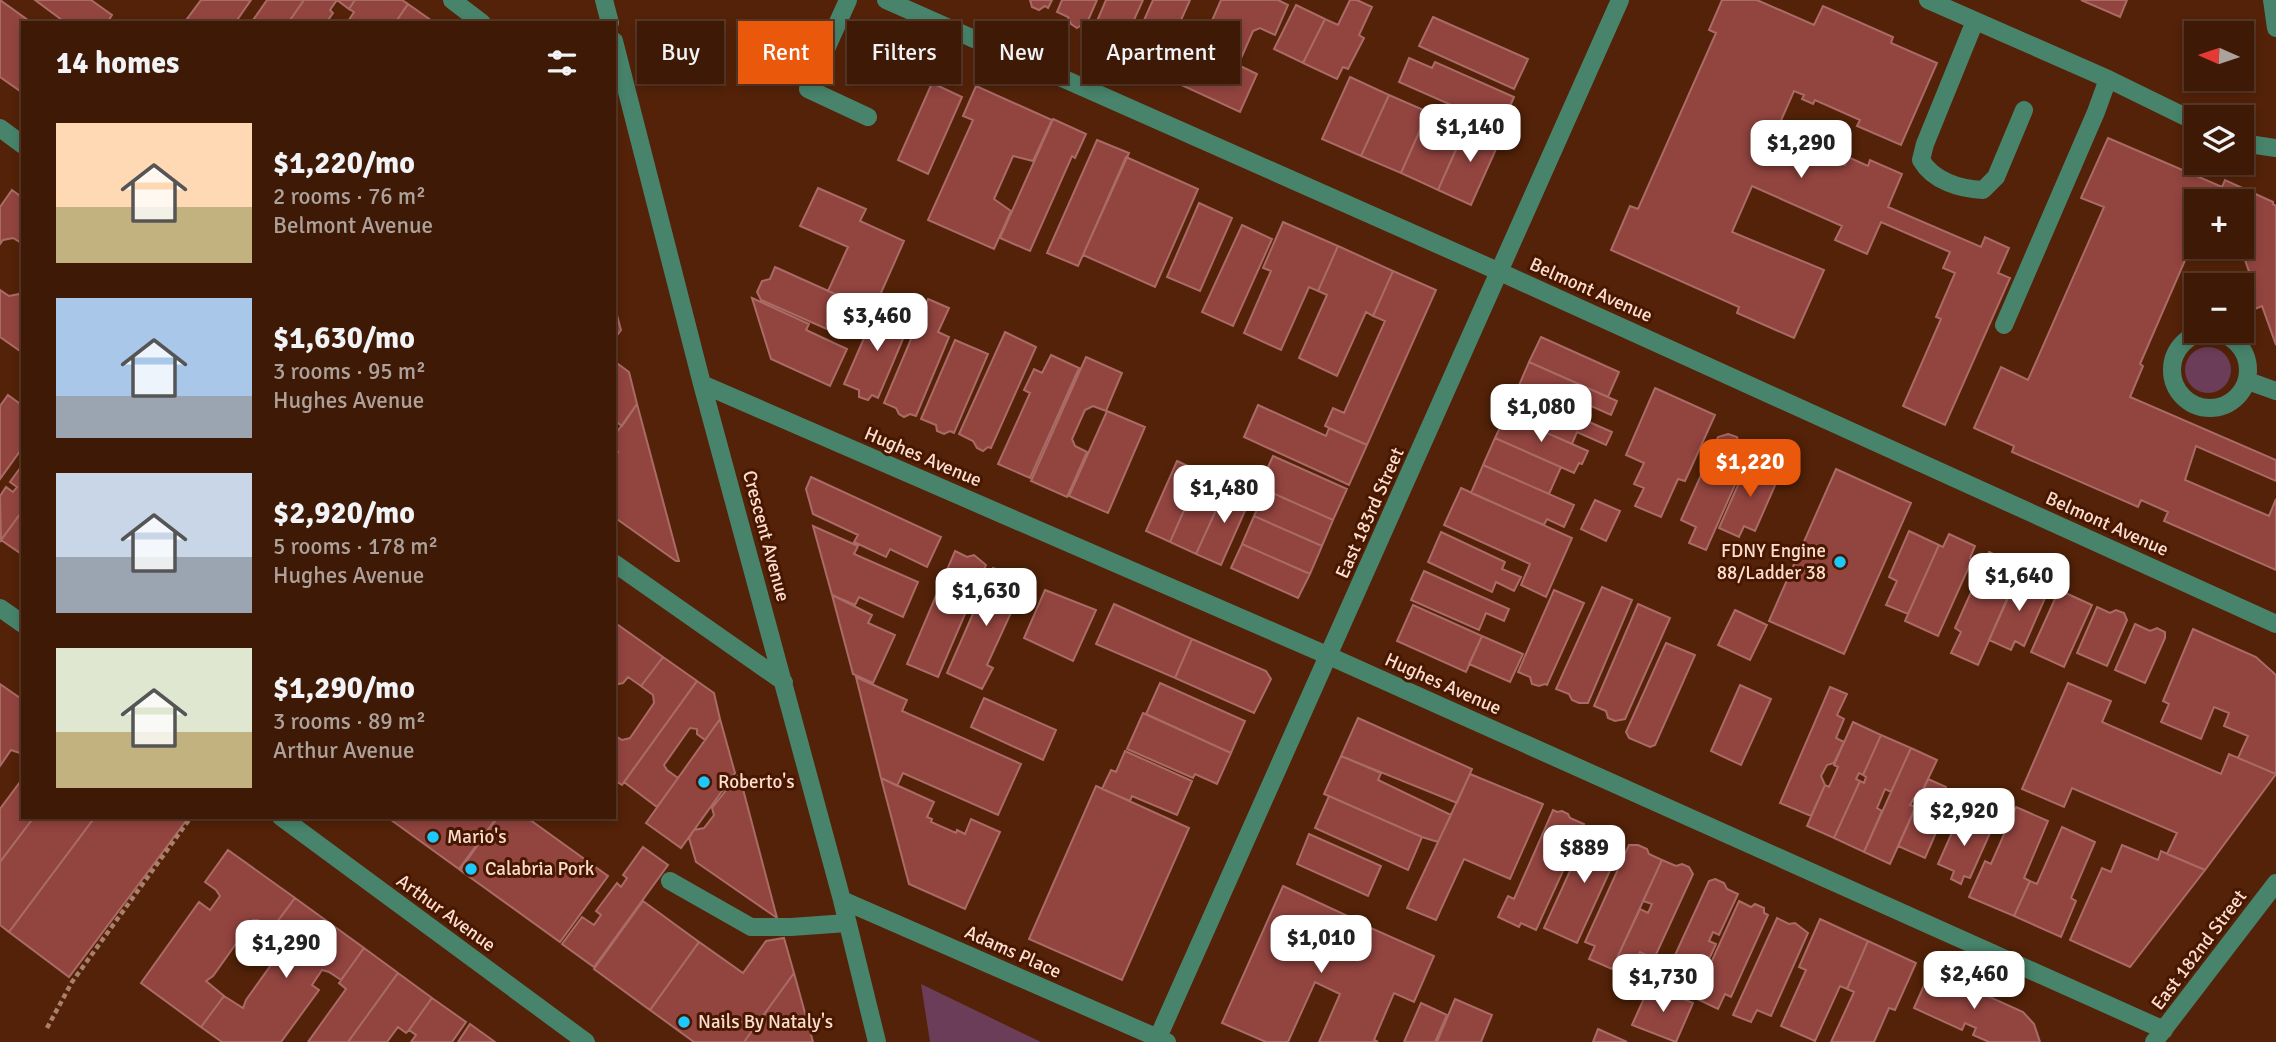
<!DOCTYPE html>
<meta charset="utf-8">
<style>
:root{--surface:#3e1a06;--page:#492714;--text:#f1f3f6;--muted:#ada19b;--line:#573828;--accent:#ea580c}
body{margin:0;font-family:Signika,sans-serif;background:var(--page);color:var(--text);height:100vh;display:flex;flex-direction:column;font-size:26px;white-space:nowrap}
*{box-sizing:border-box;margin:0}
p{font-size:23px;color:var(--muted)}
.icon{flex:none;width:38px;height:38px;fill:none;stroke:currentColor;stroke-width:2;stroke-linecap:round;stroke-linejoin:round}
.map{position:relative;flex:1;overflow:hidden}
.side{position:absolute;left:21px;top:21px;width:595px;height:798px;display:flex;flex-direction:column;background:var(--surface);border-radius:0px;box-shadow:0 4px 10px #0003,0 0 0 2px var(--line)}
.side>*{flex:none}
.hud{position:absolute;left:637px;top:21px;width:665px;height:63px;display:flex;gap:14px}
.needle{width:46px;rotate:273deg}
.fabs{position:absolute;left:2184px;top:21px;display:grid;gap:14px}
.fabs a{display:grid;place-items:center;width:70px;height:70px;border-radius:0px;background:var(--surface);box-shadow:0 4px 10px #0003,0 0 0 2px var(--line);font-size:35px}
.price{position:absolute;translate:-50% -60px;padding:0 16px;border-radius:14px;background:#fff;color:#222;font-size:23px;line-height:46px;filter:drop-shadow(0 2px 4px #0008)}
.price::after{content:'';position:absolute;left:50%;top:42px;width:21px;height:16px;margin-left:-10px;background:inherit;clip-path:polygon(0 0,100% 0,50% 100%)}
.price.current{background:var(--accent);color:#fff}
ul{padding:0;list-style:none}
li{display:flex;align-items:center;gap:21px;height:175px;padding:0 35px}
li span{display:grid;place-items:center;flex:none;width:196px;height:140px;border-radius:0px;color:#555}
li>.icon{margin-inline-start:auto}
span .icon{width:84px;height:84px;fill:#fffc;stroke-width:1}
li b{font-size:30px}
h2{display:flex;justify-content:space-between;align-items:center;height:84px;padding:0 35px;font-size:30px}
.tag{padding:0 24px;border-radius:0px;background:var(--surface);box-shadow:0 4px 10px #0003,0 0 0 2px var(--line);font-size:24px;line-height:63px}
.tag.current{background:var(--accent);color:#fff}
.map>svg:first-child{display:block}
.green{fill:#6c3d58}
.building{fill:#92443f;stroke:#aa6b66;stroke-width:2}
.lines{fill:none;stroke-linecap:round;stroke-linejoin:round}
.path{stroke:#a8806c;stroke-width:4.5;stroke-dasharray:5 3.5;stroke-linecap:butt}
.minor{stroke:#47846b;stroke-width:18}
.poi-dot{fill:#1dc9fc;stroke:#471700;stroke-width:2.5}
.labels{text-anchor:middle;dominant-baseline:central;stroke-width:6;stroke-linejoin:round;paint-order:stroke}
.street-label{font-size:19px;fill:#fdddcf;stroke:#471700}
.poi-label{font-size:19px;fill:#fdddcf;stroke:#471700;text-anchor:start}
</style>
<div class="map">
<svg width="2276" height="1042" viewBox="0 0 2276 1042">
<rect width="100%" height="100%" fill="#532208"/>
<path class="green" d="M2185 370a23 23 0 1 1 46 0a23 23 0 1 1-46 0Z
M921,984L1041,1042H930Z"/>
<path class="building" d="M0,0L32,23H23V93L0,77Z
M35,0H91L112,15L107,23H66Z
M201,0H251L235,23H184Z
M267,0H304L288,23H251Z
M304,0H337L330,10L333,13L326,23H288Z
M337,0H355L349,9Z
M355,0H402L408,4L395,23H347L354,12L349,9Z
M1030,0H1052L1048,8L1045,6L1039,10L1032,7Z
M1062,0H1097L1086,25L1083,24L1077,28L1071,24L1068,17L1057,12Z
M1106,0H1143L1124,42L1116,45L1108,42L1106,34L1094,28Z
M1153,0H1190L1164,58L1162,57L1155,61L1146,58L1144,50L1133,45Z
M1221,0H1278L1288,5L1275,35L1260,28L1253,31L1238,65L1257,74L1240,112L1164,77L1180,40L1200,48Z
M1350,0H1357L1372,7L1359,35L1364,38L1348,69L1343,67L1337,79L1303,63L1325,19L1338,25Z
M1722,0H1757L1814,25L1823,6L1893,37L1891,43L1937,63L1901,145L1857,126L1860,120L1815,100L1813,104L1802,99L1804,95L1794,91L1775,134L1845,165L1848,157L1868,166L1870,160L1902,174L1888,207L1981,247L1985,237L2009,248L1998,273L2010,278L1945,425L1903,406L1941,319L1936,317L1955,273L1943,268L1950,252L1881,222L1867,254L1835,240L1842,226L1752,186L1732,232L1824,270L1794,338L1737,313L1739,307L1611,250L1630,206L1638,209L1716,33L1709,30Z
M2081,0H2127L2120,17Z
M408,4L435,23H395Z
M1296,5L1325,19L1303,63L1274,49Z
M1433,17L1528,59L1514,89L1419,46Z
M1409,58L1432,68L1435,62L1514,97L1501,127L1399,82Z
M1350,77L1389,95L1361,156L1322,139Z
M932,83L962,97L928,174L898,160Z
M976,86L1052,120L1033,161L1013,156L994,199L1011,211L994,249L928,220L973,120L963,116Z
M1389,95L1428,112L1401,173L1361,156Z
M1428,112L1465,129L1438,190L1401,173Z
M1053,119L1086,134L1075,158L1072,156L1030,251L1000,238Z
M1468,123L1501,138L1471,205L1438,190Z
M2108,138L2222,187L2225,180L2273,202V204L2276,206V345L2262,306L2250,311L2244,294L2255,289L2245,260L2214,247H2242V201H2196V235L2140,364L2143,366L2130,397L2276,460V481L2196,446L2185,480L2269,516L2276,499V570L2164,521L2168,512L2141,500L2138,507L2012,452L2014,446L1974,428L2001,367L2028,380L2104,207L2081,198Z
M1097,140L1129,153L1078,266L1047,253Z
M1126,157L1198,189L1155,287L1083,255Z
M818,188L866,209L860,221L904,241L873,311L828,291L848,247L800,226Z
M12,190L23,198V244L13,238L3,240L0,244V207Z
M1199,203L1232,218L1200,291L1167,277Z
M1283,222L1338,246L1318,291L1309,287L1281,350L1244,333L1271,271L1263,268Z
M1242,225L1272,239L1233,326L1202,312Z
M1338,246L1393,271L1373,316L1366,312L1337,376L1299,358L1327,295L1318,291Z
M775,267L853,302L838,334L761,300L757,292L762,281L770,279Z
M1393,271L1436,290L1367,445L1325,426L1333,408L1344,413L1385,321L1373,316Z
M23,288V353L0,337V290L9,296L19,294Z
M752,298L809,324L806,330L847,349L830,386L771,359Z
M928,299L949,308L938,332L949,337L916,416L910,414L904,417L899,414L896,408L884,403Z
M614,304L621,330L615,338H614Z
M878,306L911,320L878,398L872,395L868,400L859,397V390L844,384Z
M1005,332L1036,347L991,448L988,447L983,451L977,448L973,441L959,434Z
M1541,337L1619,372L1608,397L1529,362Z
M955,340L988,354L954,433L950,431L944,434L937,431L936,425L921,419Z
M1051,355L1079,368L1030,478L998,464L1030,393L1024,390L1034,369L1042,373Z
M1086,357L1122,373L1106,411L1093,406L1085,410L1072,439L1075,446L1087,452L1067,497L1031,481Z
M614,361L629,372L637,404L622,426L614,420Z
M1529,362L1617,401L1611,415L1589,405L1582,419L1517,390Z
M1655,388L1715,415L1685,481L1678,479L1661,517L1635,506L1644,488L1634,484L1644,463L1626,455Z
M1517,390L1612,432L1606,445L1577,432L1572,444L1506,415Z
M8,395L23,406V447L0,479V406Z
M637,404L679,561H676L614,517V458L618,452L614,449V436Z
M1258,405L1326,436L1329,428L1367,445L1349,485L1244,437Z
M1107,411L1145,427L1108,513L1069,496Z
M1506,415L1588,451L1582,464L1579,463L1574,473L1495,438Z
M1728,434L1737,437L1740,446L1750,451L1706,550L1689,543L1696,527L1681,520L1718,437Z
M1495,438L1561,467L1549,494L1483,465Z
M1273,456L1347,489L1333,520L1259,487Z
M1749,460L1780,474L1755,531L1744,526L1739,537L1719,528Z
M1177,461L1201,472L1170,542L1146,531Z
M23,464V510L1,540L0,496L6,487L13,492L17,487L10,482Z
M1483,465L1574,505L1564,527L1547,519L1544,525L1471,493Z
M1836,469L1911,503L1844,654L1769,621Z
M1201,472L1228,484L1196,554L1170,542Z
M811,477L941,537L927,567L890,549L886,557L854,542L858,535L813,514L806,489Z
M1228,484L1252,495L1221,565L1196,554Z
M1461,488L1572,538L1546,597L1521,585L1530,564L1444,525Z
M1266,490L1333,520L1322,546L1254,516Z
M1595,500L1620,511L1606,541L1581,529Z
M23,510V555L1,540Z
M1254,516L1322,546L1310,574L1242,544Z
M813,526L858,546L854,554L918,582L903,617L859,597L855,605L832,595Z
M1909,531L1939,545L1908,614L1886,605L1897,581L1889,577Z
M1441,532L1505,562L1502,569L1521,577L1514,591L1496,582L1492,592L1428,562Z
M1949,534L1975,546L1970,558L1972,560L1938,636L1905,621L1939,545L1943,547Z
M1242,544L1310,574L1298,598L1231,568Z
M955,551L967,557L974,555L986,565L938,677L907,664Z
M1989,552L2022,567L1978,665L1951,653L1961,632L1955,628Z
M993,568L1006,573L1013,571L1022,575L1025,582L987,665L993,668L982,689L947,673Z
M1424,571L1509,609L1504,621L1486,613L1479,630L1411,600Z
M2018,574L2049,589L2024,646L2015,641L2011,650L1989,640Z
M1602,587L1632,600L1588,703H1579L1572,700L1569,694L1556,689Z
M1045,590L1096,610L1073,661L1024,638Z
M1554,590L1584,603L1547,685L1545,684L1539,686L1532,684L1530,677L1518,672Z
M2059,590L2092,605L2064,667L2031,652Z
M832,595L872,615L868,623L895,635L873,683L853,674Z
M1114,604L1192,639L1175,678L1096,644Z
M1638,604L1670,618L1625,719L1615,721L1608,718L1606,711L1594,706Z
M1413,605L1482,636L1466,672L1397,641Z
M2097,607L2110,613L2116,610L2124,613L2127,620L2107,666L2077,653Z
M1735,610L1767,625L1750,660L1718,645Z
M614,622L663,657L641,686L628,677L623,683L614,685Z
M2135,624L2150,631L2157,628L2165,632V638L2145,683L2115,670Z
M2193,629L2256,657L2276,675V774L2238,758L2248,736L2224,726L2229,713L2214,707L2201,739L2161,722L2169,704L2163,701Z
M1482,636L1523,654L1510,682L1469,664Z
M1192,639L1266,671L1271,679L1254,713L1175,678Z
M1666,643L1695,655L1655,745L1650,747L1629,738L1626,732Z
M663,657L697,681L622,785L614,780V735L622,740L630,738L654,703L653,695L641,686Z
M856,677L907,700L902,711L1021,764L998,815L903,773L897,786L881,778Z
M697,681L714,693L720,719L705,740L697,734V729L690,728L664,765L667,770L678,778L657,807L624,782Z
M1160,683L1245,721L1231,753L1146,714Z
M2068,683L2111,701L2102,722L2221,774L2229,754L2276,774L2205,870L2167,854L2177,833L2072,788L2064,807L2022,789Z
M0,684L23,700V754L11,750L0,766Z
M1740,685L1771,699L1741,765L1711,751Z
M1830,687L1847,694L1837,715L1844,719L1836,738L1844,742L1834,763L1827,765L1821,776L1825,785L1811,816L1780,803Z
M984,698L1056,730L1043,760L971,727Z
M1143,713L1231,753L1217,784L1195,774L1193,778L1127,749Z
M1358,718L1472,769L1457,803L1341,756Z
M720,719L735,773L681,848L646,823Z
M1853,722L1881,735L1863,775L1859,773L1856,779L1860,781L1834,838L1807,826L1825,785L1829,787L1838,767L1834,765Z
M1881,735L1911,748L1891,792L1885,789L1877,808L1882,811L1864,852L1834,838L1860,781L1864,783L1866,777L1863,775Z
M1911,748L1937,760L1918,800L1914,798L1910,805L1916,807L1890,864L1864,852Z
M1125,751L1192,781L1177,815L1132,796L1130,801L1102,789L1111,770L1116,772Z
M1341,756L1381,773L1378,780L1451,815L1438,842L1422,837L1324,794Z
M739,774L777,918L696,862L689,838L694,830L704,828L714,815L712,808Z
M1470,774L1543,804L1510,879L1464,859L1436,920L1407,908Z
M23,778V817H34L0,862V809Z
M881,778L934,802L927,817L932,819L931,822L956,833L957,830L965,834L971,819L1000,832L965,909L909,884Z
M1928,779L1946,787L1936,808L1945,812L1925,858L1898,846Z
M1096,786L1189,828L1122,980L1029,939Z
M1329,796L1422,837L1408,870L1315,828Z
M2016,807L2048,821L2024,878L2030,881L2014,916L1969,897L1985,861L1991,864Z
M1963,808L1974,814L1969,823L1990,833L1970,878L1964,876L1961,884L1951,879L1954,871L1938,864Z
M1553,810L1557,812L1562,811L1568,814L1570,818L1584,824L1566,864L1562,862L1559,869L1563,871L1536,930L1521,923L1519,927L1498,917L1508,896L1514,899Z
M34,817H95L9,932L0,925V862Z
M95,817H181L186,821L69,977L9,932Z
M394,817H497L459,869L391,820Z
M498,817H526L608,876L560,942L460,870Z
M1590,827L1597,830L1602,829L1611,837L1623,842L1577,943L1544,928Z
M2062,827L2095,842L2071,898L2076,901L2061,937L2014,916L2030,881L2037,884Z
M1309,834L1381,866L1368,896L1297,864Z
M1629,845H1638L1647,849L1649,854L1662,860L1612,969L1589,959L1595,946L1585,942Z
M2122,845L2158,860L2161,851L2205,870L2130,967L2070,940L2102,868L2111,872Z
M643,847L668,865L594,967L562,944L582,917L594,925L601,915L596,911L617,883L621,887L627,878L623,875Z
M228,850L295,898L271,930L258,920H253L213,976L206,981L224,996L201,1027L141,983L199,902L210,910L220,896L216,890L205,882Z
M1662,860L1676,866L1682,864L1689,867L1693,874L1654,959L1640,952L1635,964L1618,956L1640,909L1648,913L1652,904L1643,901Z
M1715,879L1724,883L1727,889L1738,894L1719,935L1713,932L1709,941L1716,944L1700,979L1670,966L1709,881Z
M1283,886L1352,918L1336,954L1349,960H1356L1371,928L1434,956L1414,1002L1394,993L1374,1040L1378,1042H1319L1340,994L1315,982L1288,1042H1266L1222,1023Z
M295,898L364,948L341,980L329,972L322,970L312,985L319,990L281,1042H222L201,1027L224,996L243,1008L246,1000L281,951L288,946L284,939L271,930Z
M643,901L699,942L650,1010L594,969Z
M1739,901L1751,907L1755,904L1764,908V913L1768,915L1731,997L1725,994L1718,1009L1695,998Z
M1777,918L1789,924L1795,923L1808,933L1771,1016L1757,1010L1751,1022L1733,1015Z
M1820,919L1868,941L1847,989L1840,986L1815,1041L1781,1026L1806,970L1799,967Z
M784,938L794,973L744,1042H694L650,1010L699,942L743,973L766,941Z
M1868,941L1916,963L1895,1010L1889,1008L1874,1042H1831L1854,992L1847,989Z
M364,948L398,973L348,1042H308L346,989L339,983Z
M1926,968L2023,1012L2034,1024L2040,1042H1989L1973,1035L1976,1028L1965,1023L1962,1030L1914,1008L1930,972L1926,970Z
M398,973L432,998L409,1030L406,1033L398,1027L387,1042H348Z
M794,973L813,1042H744Z
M1650,985L1693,1003L1676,1042L1632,1025Z
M432,998L466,1022L452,1042H411L416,1035L409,1030Z
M1455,999L1492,1015L1481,1042H1437Z
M1421,1003L1447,1015L1435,1042H1404Z
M470,1024L495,1042H458Z
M1598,1029L1627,1042H1593Z"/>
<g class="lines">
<path class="path" d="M47,1028L72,982L191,817"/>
<path class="minor" d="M452,0L482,23
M604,0L610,23
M848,0L808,89L868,117
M886,0L1500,272L2276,624
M1928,0L2108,79L2196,122
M2272,0L2276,28
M1975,21L1925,144L1921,160C1933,181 1960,189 1983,190L1996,177L2024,110
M614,41L702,384L842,900L877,1042
M0,128L23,145
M2242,143L2276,148
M2004,325L2096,112L2108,79
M2172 370a38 38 0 1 1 76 0a38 38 0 1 1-76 0Z
M2248,381L2276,391
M702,384L1329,656L2164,1030
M614,563L784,682
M0,608L23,624
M281,817L586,1042
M670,881L751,927H791L847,923
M842,900L1167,1042
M1156,1042L1620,0
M2154,1042L2276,883"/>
</g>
<g class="poi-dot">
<circle cx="1840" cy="562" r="7"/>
<circle cx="704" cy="782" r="7"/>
<circle cx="433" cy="837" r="7"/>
<circle cx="471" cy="869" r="7"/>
<circle cx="684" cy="1022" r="7"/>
</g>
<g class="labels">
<g class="street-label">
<text transform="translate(1591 290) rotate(24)">Belmont Avenue</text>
<text transform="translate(923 457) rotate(23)">Hughes Avenue</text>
<text transform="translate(1370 513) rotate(-66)">East 183rd Street</text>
<text transform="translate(2107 524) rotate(24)">Belmont Avenue</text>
<text transform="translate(766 536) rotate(75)">Crescent Avenue</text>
<text transform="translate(1443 684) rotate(24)">Hughes Avenue</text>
<text transform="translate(446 913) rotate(36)">Arthur Avenue</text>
<text transform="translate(2199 950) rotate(-53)">East 182nd Street</text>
<text transform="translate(1013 952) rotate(24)">Adams Place</text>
</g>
<g class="poi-label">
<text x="1826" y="551" text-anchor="end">FDNY Engine<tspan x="1826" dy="22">88/Ladder 38</tspan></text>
<text x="718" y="782">Roberto's</text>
<text x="447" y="837">Mario's</text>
<text x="485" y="869">Calabria Pork</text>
<text x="698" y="1022">Nails By Nataly's</text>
</g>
</g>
</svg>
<div class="fabs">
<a><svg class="needle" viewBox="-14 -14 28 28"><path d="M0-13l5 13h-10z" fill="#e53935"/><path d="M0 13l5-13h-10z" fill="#ada19b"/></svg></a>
<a><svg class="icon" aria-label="layers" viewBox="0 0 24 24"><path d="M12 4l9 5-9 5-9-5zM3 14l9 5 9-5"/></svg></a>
<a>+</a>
<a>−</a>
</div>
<b class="price" style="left:1470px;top:164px">$1,140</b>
<b class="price" style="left:1801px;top:180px">$1,290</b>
<b class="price" style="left:877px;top:353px">$3,460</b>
<b class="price" style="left:1541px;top:444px">$1,080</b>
<b class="price current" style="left:1750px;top:499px">$1,220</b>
<b class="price" style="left:1224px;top:525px">$1,480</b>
<b class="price" style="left:2019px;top:613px">$1,640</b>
<b class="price" style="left:986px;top:628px">$1,630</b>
<b class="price" style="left:1964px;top:848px">$2,920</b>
<b class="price" style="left:1584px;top:885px">$889</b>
<b class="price" style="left:1321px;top:975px">$1,010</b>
<b class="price" style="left:286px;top:980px">$1,290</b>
<b class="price" style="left:1974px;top:1011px">$2,460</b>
<b class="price" style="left:1663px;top:1014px">$1,730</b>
<div class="hud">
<a class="tag">Buy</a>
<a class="tag current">Rent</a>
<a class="tag">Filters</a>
<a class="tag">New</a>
<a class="tag">Apartment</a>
</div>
<section class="side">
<h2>14 homes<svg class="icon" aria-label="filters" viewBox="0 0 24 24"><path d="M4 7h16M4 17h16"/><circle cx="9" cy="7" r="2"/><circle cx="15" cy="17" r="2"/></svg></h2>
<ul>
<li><span style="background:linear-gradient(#ffd9b3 60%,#c2b280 0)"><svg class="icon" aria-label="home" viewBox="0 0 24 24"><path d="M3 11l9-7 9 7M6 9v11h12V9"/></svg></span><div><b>$1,220/mo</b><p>2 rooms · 76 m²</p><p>Belmont Avenue</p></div></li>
<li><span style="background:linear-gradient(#a9c7e8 70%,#9aa5b1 0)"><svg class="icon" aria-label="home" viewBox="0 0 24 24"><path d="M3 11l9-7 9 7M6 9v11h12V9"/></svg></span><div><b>$1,630/mo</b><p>3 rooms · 95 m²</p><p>Hughes Avenue</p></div></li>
<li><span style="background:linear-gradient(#c9d6e8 60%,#9aa5b1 0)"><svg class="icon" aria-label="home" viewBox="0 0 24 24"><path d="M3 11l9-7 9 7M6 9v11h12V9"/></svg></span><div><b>$2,920/mo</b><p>5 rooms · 178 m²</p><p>Hughes Avenue</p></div></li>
<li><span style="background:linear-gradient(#dfe7d0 60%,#c2b280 0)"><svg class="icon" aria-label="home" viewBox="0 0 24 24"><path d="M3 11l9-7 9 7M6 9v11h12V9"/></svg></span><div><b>$1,290/mo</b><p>3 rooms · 89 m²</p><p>Arthur Avenue</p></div></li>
</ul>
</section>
</div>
